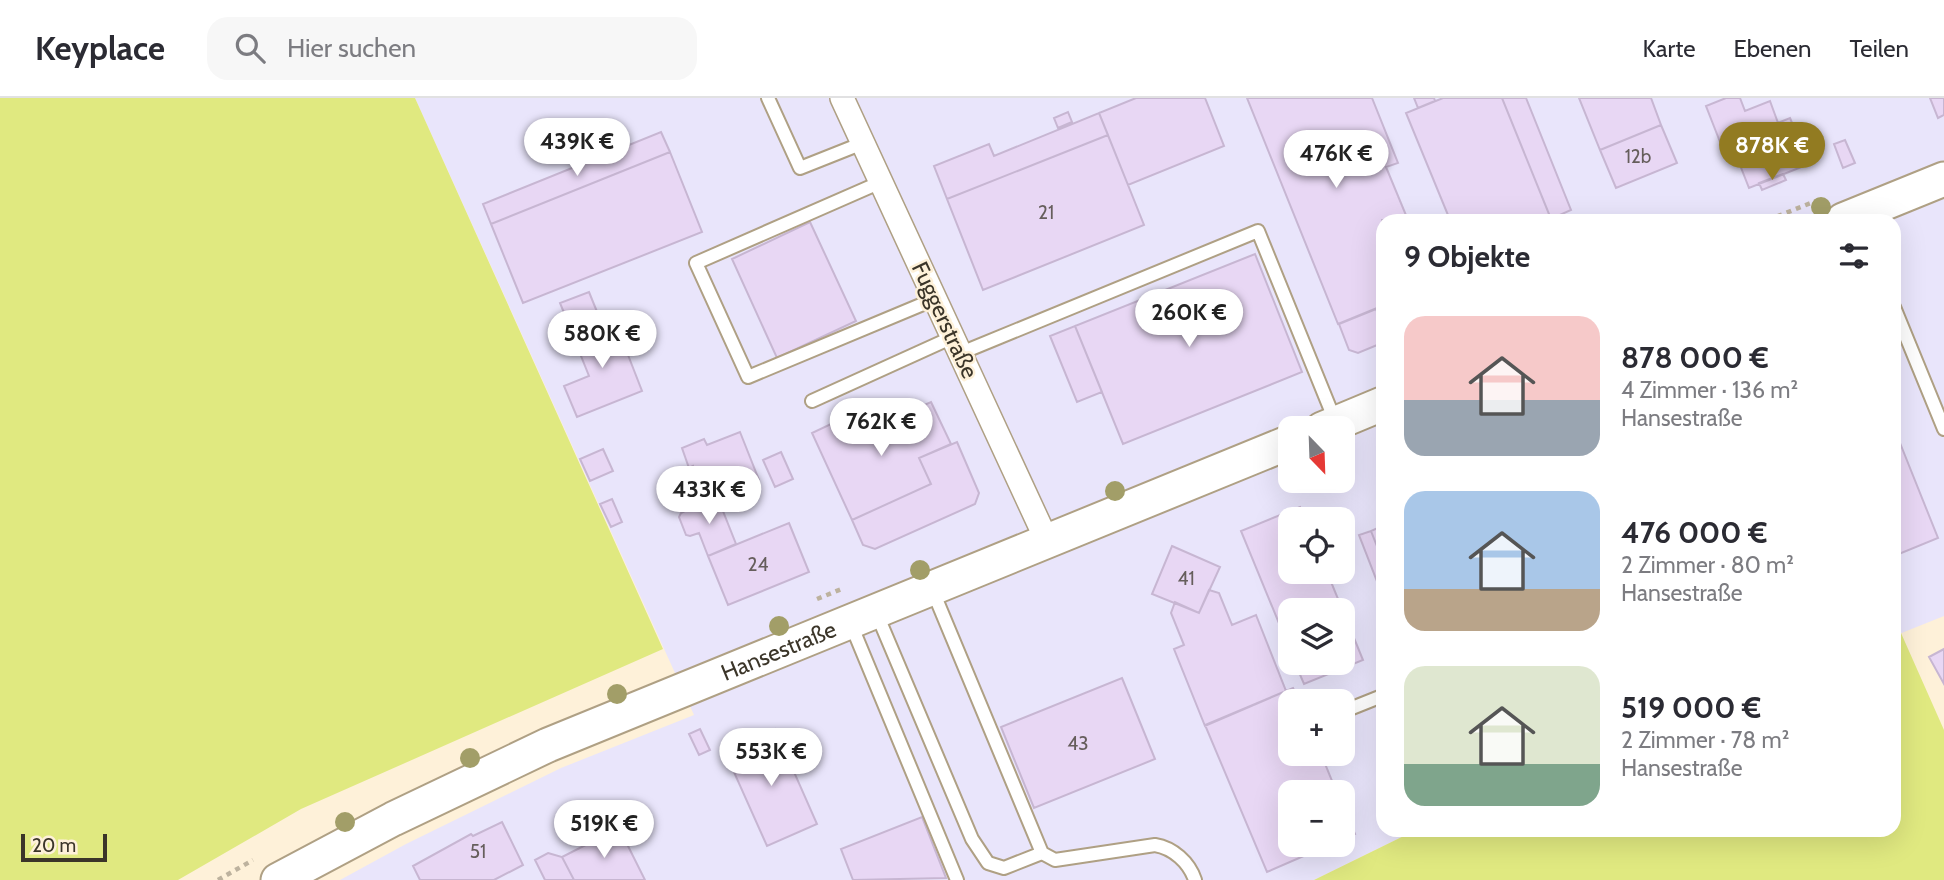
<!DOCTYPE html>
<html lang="de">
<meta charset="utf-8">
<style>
:root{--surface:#fff;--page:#f7f7f7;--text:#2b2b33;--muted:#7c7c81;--line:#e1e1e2;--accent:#927b21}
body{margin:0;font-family:Cabin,sans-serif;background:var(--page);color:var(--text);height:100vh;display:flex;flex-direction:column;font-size:26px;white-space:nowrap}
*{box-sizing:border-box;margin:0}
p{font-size:23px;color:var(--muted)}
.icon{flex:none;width:38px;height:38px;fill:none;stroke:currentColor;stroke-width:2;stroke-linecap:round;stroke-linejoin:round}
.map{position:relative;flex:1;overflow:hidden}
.drawer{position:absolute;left:1376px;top:116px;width:525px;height:623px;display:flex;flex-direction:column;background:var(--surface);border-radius:21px;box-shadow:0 7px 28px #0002}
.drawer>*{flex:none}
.needle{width:46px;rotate:157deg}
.controls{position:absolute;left:1278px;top:318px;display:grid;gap:14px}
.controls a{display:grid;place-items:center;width:77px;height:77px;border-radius:14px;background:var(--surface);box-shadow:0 7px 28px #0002;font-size:35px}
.scale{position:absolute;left:21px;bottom:18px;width:86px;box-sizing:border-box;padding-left:7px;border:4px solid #3b3529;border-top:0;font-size:19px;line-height:24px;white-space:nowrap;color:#3b3529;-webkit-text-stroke:5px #fef1d9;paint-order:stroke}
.price{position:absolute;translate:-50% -60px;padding:0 16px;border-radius:24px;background:#fff;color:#222;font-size:23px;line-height:46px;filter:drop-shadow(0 2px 4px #0008)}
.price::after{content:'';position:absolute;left:50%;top:42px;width:21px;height:16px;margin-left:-10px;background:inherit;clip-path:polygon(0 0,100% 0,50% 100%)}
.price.active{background:var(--accent);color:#fff}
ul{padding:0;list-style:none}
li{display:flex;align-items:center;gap:21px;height:175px;padding:0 28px}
li span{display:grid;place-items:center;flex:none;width:196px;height:140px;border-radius:21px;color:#555}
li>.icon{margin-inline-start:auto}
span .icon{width:84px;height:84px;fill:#fffc;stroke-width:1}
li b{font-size:30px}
h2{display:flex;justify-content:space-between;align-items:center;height:84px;padding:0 28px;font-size:30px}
header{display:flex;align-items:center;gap:42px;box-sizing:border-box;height:98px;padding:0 35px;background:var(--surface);border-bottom:2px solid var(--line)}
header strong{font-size:33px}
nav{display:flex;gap:38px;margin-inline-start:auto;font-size:24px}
.search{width:490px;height:63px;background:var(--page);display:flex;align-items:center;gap:18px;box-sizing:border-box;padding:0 24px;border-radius:21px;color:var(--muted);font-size:26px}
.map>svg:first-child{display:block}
.commercial{fill:#e9e5fb;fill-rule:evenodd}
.green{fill:#e0e980}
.building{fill:#e8d7f4;stroke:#c7b6d2;stroke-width:2}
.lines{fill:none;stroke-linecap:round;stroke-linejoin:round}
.lane-casing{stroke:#afa084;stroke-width:16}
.street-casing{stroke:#afa084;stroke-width:26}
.secondary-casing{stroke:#afa084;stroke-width:37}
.path{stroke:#bdb29e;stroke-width:4.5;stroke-dasharray:5 5;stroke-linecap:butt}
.lane{stroke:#fff;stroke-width:12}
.street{stroke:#fff;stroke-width:23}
.secondary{stroke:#fff;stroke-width:33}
.tree{fill:#a29e68}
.labels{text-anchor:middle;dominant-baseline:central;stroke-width:5;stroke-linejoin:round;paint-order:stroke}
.number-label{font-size:19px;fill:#665e5c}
.street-label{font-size:23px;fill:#3b3529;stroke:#fef1d9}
</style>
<header>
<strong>Keyplace</strong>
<div class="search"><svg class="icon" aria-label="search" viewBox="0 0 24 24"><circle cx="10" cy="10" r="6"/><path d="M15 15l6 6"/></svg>Hier suchen</div>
<nav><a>Karte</a><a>Ebenen</a><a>Teilen</a></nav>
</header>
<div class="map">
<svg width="1944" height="782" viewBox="0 0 1944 782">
<rect width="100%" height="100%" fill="#fef1d9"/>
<path class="commercial" d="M415,0H1944V518L1894,538V122H1382V732H1416L1314,782H340L406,746L561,670L694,617ZM1290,331H1342V383H1290ZM1290,422H1342V474H1290ZM1290,513H1342V565H1290ZM1290,604H1342V656H1290ZM1290,695H1342V747H1290Z"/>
<path class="green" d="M0,0H415L663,551L301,711L178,782H0Z
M1901,535L1944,632V782H1314L1416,732H1894V538Z"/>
<path class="building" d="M1136,0H1205L1224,48L1128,87L1099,15Z
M1247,0H1372L1398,65L1386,69L1408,122H1382V208L1338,226Z
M1414,0H1434L1435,3L1418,10Z
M1443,0H1502L1551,121L1546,122H1450L1406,15Z
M1502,0H1526L1571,112L1551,121Z
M1579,0H1651L1661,27L1600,52Z
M1726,0H1740L1745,13L1770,3L1778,25L1722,49L1706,8Z
M1930,0H1944V17L1938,20Z
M1068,14L1072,24L1058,30L1054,20Z
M1099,15L1108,37L947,101L934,68L989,46L994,58Z
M1790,20L1809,66L1749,90L1731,44Z
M1661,27L1677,65L1616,90L1600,52Z
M661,34L670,54L491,126L483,106Z
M1108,37L1144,127L983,192L947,101Z
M1845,42L1855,65L1843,70L1834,46Z
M670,54L702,134L523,205L491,126Z
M1783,76L1786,82L1762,92L1759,85Z
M810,124L856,223L777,260L732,161Z
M1255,156L1302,274L1123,346L1075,228Z
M589,194L602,226L573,237L560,205Z
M1376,211L1382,227V245L1358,255L1349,252L1339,226Z
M614,221L642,293L577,319L564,288L589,278L573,238Z
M1075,228L1102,294L1077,304L1050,238Z
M931,304L951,346L919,360L931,386L852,422L812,335L852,316L861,335Z
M740,334L759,382L736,391V397L732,400H727L724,396L706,402L693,368L689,370L682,350L704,341L707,347Z
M957,344L979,395L975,406L875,451L863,447L852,422L931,386L919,360Z
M1900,345L1938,440L1894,458V347Z
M603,351L613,373L590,383L580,361Z
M781,354L793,381L775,389L763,362Z
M717,398L736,446L708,458L699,435L690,438L686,437L679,419L681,415L689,411V410Z
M612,401L622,424L611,429L600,406Z
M1300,409L1306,422H1290V474H1327L1363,562L1304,586L1295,565H1342V513H1290V552L1241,433Z
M789,425L809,474L728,507L708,458Z
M1382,428V461L1371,433Z
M1371,433L1382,461V490L1380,491L1359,437Z
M1172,448L1220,469L1199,515L1152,496Z
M1209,492L1219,495L1232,527L1256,517L1286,593L1205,628L1174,551L1184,547L1171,515L1175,504L1199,515Z
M1944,551V586L1929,559Z
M1122,580L1155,661L1034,710L1001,629Z
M1293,590L1299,604H1290V656H1321L1337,695H1290V747H1329L1267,774L1205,627Z
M700,631L710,652L699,657L689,636Z
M775,631L817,726L767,748L725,654Z
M1342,706L1355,736L1342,742Z
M922,719L946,780L853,782L841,751Z
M502,724L523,767L494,782H420L413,768L471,736L473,738Z
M619,730L645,782H574L562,759Z
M548,755L562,759L574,782H545L535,762Z"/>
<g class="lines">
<defs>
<path id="lane" d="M768,0L800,70L863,45
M881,84L696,165L748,279L935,201
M1894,209L1944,331
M961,255L1258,133L1336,325
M812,303L953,239
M932,491L1042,755L1055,762L1155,747C1173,750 1189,764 1195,782
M876,514L972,741L988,765L1004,770L1042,755
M850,524L957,782
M1342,614L1382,598"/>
<path id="street" d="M842,0L1047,443"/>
<g id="secondary">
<path d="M1843,122L1944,81"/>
<path d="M1322,331L1382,306"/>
<path id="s1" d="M278,782L393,721L548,647L1290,344"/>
</g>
</defs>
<use href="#lane" class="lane-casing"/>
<use href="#street" class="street-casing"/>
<use href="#secondary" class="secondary-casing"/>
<path class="path" d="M1768,122L1821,101
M817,501L844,490
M218,782L253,762"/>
<use href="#lane" class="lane"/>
<use href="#street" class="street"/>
<use href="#secondary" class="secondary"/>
</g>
<g class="tree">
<circle cx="1821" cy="109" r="10"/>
<circle cx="1115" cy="393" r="10"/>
<circle cx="920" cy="472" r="10"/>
<circle cx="779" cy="528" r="10"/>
<circle cx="617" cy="596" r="10"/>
<circle cx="470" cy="660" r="10"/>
<circle cx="345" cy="724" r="10"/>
</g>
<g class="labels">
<g class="number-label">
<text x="1638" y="58">12b</text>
<text x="1046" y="114">21</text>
<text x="758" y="466">24</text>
<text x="1186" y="480">41</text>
<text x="1078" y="645">43</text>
<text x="478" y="753">51</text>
</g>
<g class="street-label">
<text transform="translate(945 222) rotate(65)">Fuggerstraße</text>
<text stroke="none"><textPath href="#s1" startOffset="551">Hansestraße</textPath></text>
</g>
</g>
</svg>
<div class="controls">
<a><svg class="needle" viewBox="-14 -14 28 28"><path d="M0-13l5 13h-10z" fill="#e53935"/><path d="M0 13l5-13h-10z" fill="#7c7c81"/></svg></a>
<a><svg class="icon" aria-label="locate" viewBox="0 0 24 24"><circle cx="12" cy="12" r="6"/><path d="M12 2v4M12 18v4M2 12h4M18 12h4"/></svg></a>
<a><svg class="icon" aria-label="layers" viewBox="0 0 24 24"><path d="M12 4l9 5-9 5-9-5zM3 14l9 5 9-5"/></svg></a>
<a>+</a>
<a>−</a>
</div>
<div class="scale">20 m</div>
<b class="price" style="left:577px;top:80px">439K €</b>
<b class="price active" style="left:1772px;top:84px">878K €</b>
<b class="price" style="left:1336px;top:92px">476K €</b>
<b class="price" style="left:1189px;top:251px">260K €</b>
<b class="price" style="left:602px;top:272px">580K €</b>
<b class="price" style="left:881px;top:360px">762K €</b>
<b class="price" style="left:709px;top:428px">433K €</b>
<b class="price" style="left:771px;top:690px">553K €</b>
<b class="price" style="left:604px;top:762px">519K €</b>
<section class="drawer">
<h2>9 Objekte<svg class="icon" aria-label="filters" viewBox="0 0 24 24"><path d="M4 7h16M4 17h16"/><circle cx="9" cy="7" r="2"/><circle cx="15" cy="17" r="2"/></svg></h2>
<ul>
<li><span style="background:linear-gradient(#f6c9c9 60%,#9aa5b1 0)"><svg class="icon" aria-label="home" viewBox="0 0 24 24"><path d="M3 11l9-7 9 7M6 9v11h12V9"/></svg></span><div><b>878 000 €</b><p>4 Zimmer · 136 m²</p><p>Hansestraße</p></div></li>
<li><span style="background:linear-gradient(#a9c7e8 70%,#b9a48a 0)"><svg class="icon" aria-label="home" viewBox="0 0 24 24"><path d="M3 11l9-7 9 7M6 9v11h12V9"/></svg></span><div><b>476 000 €</b><p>2 Zimmer · 80 m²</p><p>Hansestraße</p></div></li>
<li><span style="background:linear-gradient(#dfe7d0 70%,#7fa58c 0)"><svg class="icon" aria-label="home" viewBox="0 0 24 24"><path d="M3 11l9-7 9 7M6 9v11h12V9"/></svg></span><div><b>519 000 €</b><p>2 Zimmer · 78 m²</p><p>Hansestraße</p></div></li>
</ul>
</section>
</div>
